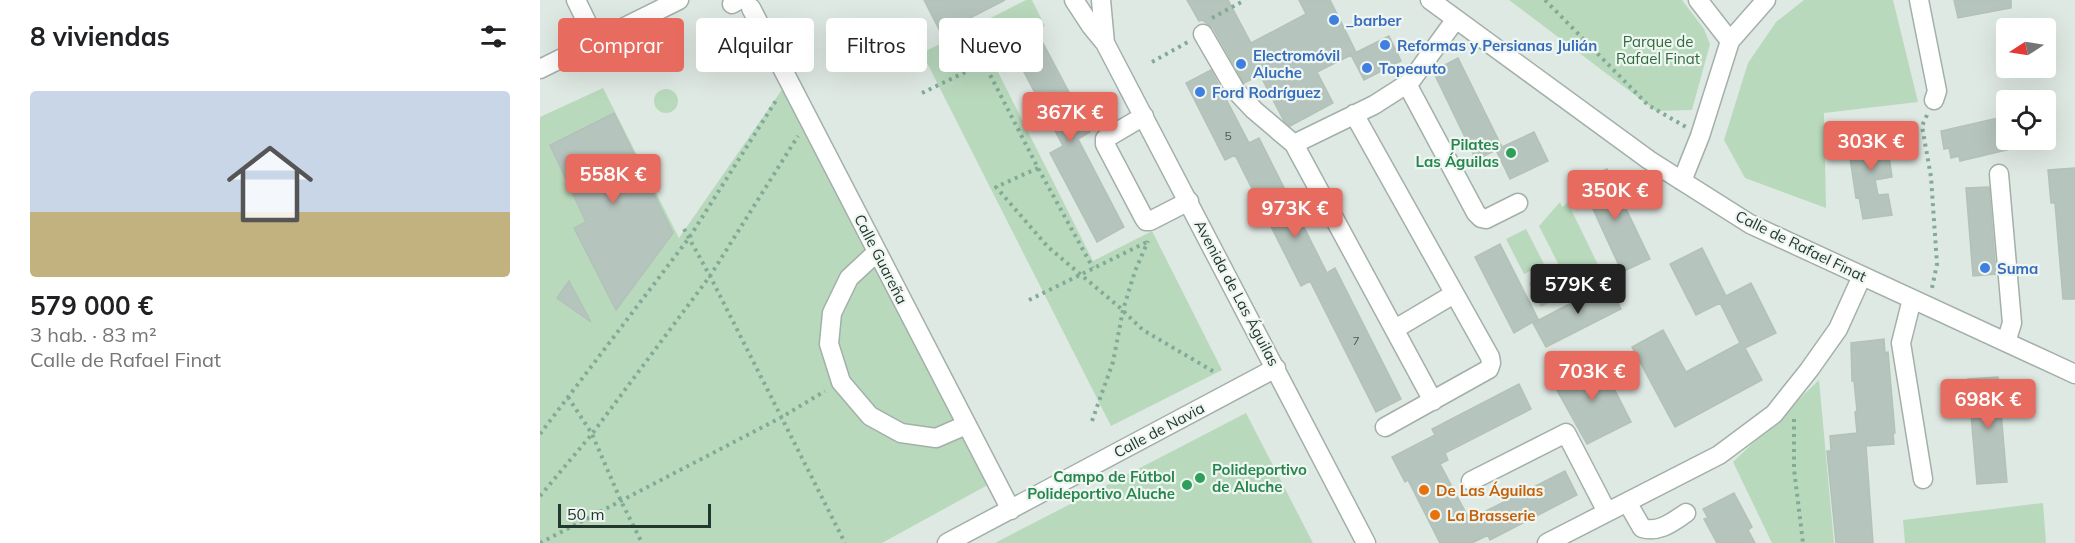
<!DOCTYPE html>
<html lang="es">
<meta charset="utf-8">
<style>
:root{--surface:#fff;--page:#f2f2f2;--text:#202124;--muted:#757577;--accent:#e86b5f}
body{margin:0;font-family:Mulish,sans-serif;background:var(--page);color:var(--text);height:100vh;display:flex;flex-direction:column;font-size:22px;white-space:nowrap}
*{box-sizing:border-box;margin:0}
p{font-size:20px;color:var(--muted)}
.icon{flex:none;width:33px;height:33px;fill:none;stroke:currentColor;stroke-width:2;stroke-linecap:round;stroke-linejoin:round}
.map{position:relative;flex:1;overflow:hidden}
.details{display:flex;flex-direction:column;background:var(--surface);width:540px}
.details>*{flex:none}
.guide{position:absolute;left:18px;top:18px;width:570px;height:54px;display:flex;gap:12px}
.needle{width:39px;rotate:258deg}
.fabs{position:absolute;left:1456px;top:18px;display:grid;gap:12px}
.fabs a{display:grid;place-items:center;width:60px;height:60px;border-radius:6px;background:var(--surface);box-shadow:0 6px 24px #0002;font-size:30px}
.scale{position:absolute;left:18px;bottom:15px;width:153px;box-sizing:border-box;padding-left:6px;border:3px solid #22382e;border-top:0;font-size:16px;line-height:21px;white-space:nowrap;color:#22382e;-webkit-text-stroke:4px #eff6f2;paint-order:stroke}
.price{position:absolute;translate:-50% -51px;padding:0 14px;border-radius:6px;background:var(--accent);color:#fff;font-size:20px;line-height:39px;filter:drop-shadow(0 2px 3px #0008)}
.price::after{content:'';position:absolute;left:50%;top:36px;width:18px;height:14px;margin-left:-9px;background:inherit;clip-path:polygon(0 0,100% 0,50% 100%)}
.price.selected{background:#222;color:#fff}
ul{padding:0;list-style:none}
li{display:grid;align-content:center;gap:12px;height:318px;padding:0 30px}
li span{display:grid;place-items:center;height:186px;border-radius:6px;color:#555}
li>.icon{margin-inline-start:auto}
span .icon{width:108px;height:108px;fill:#fffc;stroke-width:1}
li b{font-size:26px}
h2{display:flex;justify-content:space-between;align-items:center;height:72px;padding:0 30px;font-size:26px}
.tag{padding:0 21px;border-radius:6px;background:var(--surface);box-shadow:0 6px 24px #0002;font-size:21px;line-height:54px}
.tag.selected{background:var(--accent);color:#fff}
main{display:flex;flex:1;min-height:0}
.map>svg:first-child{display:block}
.green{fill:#b9d9bd}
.building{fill:#b5c4bc;stroke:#b2c2b9;stroke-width:1.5}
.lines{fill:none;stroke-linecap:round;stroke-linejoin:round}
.minor-casing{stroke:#a3b0a9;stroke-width:21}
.path{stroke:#82ab97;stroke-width:4;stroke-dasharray:3 4.5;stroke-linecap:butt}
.minor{stroke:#fff;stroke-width:18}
.shop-dot{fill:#3f7fe0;stroke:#eff6f2;stroke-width:2}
.leisure-dot{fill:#2e9e5b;stroke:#eff6f2;stroke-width:2}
.food-dot{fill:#e8710a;stroke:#eff6f2;stroke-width:2}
.labels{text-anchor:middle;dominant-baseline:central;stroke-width:4.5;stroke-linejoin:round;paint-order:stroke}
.number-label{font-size:12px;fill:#475b52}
.shop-label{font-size:15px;font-weight:bold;fill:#366cbe;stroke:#eff6f2;text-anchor:start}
.park-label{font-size:15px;fill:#2f6c3d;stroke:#eff6f2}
.leisure-label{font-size:15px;font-weight:bold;fill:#27864d;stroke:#eff6f2;text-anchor:end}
.street-label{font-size:15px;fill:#22382e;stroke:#eff6f2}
.food-label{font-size:15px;font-weight:bold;fill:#c56008;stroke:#eff6f2;text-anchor:start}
</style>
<main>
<section class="details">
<h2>8 viviendas<svg class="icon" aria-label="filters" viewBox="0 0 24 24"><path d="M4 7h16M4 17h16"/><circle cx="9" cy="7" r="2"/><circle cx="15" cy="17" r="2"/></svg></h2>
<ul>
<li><span style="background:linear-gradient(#c9d6e8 65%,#c2b280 0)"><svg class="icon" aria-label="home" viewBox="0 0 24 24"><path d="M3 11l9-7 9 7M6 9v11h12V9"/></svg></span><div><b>579 000 €</b><p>3 hab. · 83 m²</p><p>Calle de Rafael Finat</p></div></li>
</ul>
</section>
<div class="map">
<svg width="1535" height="543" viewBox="0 0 1535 543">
<rect width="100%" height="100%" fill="#dfe9e3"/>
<path class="green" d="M486,0H492L505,26L449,54L553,261L612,231L682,370L571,426L382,53Z
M969,0H1142L1164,29L1170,44L1152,110L1116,111Z
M1264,0H1353L1378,102L1284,113L1286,208L1205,178L1184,140L1208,63L1236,22Z
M201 59a12 12 0 1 1 24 0a12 12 0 1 1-24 0Z
M248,81L455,481L342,543H0V117L63,88L139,238Z
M114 101a12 12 0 1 1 24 0a12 12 0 1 1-24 0Z
M1020,202L1022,207L1028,203L1062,273L1031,289L999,226Z
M986,229L1004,264L984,274L966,239Z
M1009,272L1021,297L1001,307L989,283Z
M1279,380L1294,543H1232L1193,462Z
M706,413L773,543H455Z
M1503,503L1506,543H1365L1363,520Z"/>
<path class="building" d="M384,0H465L401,33Z
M647,0H688L711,43L766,14L759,0H790L816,52L815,53L849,36L861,61L824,80L811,55L777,72L793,103L750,126L744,121L720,75L704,83L673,28L662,20L659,21Z
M1414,0H1471V8L1418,18Z
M503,43L550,132L538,139L584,227L557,242L510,153L523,146L476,57Z
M918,58L962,147L994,132L1008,161L970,179L956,150L936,160L893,71Z
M671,70L709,143L719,138L787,273L795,268L861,399L836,412L770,281L761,286L695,155L685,160L646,83Z
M74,113L133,233L76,310L34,228L46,222L10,145Z
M1467,116V150L1420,161L1419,156L1411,158L1409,148L1404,149L1401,131Z
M1340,129L1342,143H1347L1352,177L1335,180L1338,195L1348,194L1352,215L1323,219L1319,197L1316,198L1310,158H1314L1310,134Z
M1535,168V299H1523L1515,203H1511L1508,170Z
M1067,169L1110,259L1082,272L1040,181Z
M1449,187L1456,274L1433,276L1426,188Z
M960,244L998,319L974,333L935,257Z
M1162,248L1186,296L1211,283L1236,333L1205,348L1222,380L1135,427L1092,347L1123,330L1146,372L1200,343L1180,303L1156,315L1130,264Z
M29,281L51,322L17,298Z
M1069,283L1081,309L1006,347L993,323Z
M1344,339L1345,353L1348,352L1355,433H1353L1354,444L1326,446L1333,543H1296L1287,451H1291L1290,436L1317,433L1315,412L1317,411L1314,381H1312L1311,343Z
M1059,359L1091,422L1047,444L1013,383Z
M1458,377L1467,482L1437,484L1428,379Z
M979,384L991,409L905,453L908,460L900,464L927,515L935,511L938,515L1025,471L1037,495L950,540L948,535L932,543H900L868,480L865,482L852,457L895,435L892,429Z
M1194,493L1212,527L1208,530L1215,543H1177L1164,519L1168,518L1163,509Z"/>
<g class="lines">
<defs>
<path id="minor" d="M36,0L56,41
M534,0L551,26L565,43L826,543
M561,0L565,43
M890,0L1109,160L1210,224L1535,374
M1158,0L1190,41
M1379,0L1397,91L1394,100
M192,4L199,0
M211,8L471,510
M663,34L696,91L714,110L754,144L893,401
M0,69L139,0
M867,84L936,213L941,218L946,219L978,203
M814,114L950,357L951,363L949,369L845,427
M604,116L565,139V144L604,218L606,221H610L649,201
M754,144L834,105L870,82L916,19
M1459,174L1472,323L1466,342
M1142,181L1160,136L1190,41L1226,0
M337,252L309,278L292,313L289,344L301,382L330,416L361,433L396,438L426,425
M1372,299L1361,343L1383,479
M855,329L914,294
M931,481L1026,433L1067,512
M1087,502L1102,528C1120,533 1132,522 1146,513
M407,543L736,368
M1007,543L1179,455L1234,414L1269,370L1298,329L1322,276"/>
</defs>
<use href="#minor" class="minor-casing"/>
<path class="path" d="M1005,0L1108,105L1146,127
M672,18L705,0
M612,62L648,42
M382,93L444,63L498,168L553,268
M1387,115L1382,126L1391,177L1397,264L1392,288
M498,168L456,187L508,247L578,306L603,330L676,373
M144,229L170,276L305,543
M489,300L607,242
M28,397L52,434L81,501L102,543
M1254,419V469L1263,543
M552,421L573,362L583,310L595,271L608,241
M0,434L149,238L237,99
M0,496L52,434L170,276L258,136
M0,543L242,417L285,391"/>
<use href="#minor" class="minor"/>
</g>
<g class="shop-dot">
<circle cx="794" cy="20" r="6"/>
<circle cx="845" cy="45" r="6"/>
<circle cx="701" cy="64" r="6"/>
<circle cx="827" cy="68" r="6"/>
<circle cx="660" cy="92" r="6"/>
<circle cx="1445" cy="268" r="6"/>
</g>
<g class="leisure-dot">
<circle cx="971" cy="153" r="6"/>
<circle cx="660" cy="478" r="6"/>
<circle cx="647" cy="485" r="6"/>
</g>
<g class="food-dot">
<circle cx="884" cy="490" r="6"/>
<circle cx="895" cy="515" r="6"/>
</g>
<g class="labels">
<g class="number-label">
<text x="688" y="135">5</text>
<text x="816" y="340">7</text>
</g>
<g class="shop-label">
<text x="806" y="20">_barber</text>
<text x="857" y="45">Reformas y Persianas Julián</text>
<text x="713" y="55">Electromóvil<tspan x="713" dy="17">Aluche</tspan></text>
<text x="839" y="68">Topeauto</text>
<text x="672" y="92">Ford Rodríguez</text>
<text x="1457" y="268">Suma</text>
</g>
<g class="park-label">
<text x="1118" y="41">Parque de<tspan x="1118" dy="17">Rafael Finat</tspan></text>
</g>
<g class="leisure-label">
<text x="959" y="144">Pilates<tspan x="959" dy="17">Las Águilas</tspan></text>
<text x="672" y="469" text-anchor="start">Polideportivo<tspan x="672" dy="17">de Aluche</tspan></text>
<text x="635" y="476">Campo de Fútbol<tspan x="635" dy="17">Polideportivo Aluche</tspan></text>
</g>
<g class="street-label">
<text transform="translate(1261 246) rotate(26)">Calle de Rafael Finat</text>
<text transform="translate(341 259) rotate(63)">Calle Guareña</text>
<text transform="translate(697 293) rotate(62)">Avenida de Las Águilas</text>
<text transform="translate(619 430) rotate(-28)">Calle de Navia</text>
</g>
<g class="food-label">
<text x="896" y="490">De Las Águilas</text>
<text x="907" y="515">La Brasserie</text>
</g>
</g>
</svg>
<div class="fabs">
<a><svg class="needle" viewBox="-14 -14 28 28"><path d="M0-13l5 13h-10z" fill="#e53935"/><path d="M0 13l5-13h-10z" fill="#757577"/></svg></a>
<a><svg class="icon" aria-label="locate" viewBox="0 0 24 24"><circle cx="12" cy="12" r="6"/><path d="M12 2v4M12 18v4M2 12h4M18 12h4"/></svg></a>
</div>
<div class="scale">50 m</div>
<b class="price" style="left:530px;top:143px">367K €</b>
<b class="price" style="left:1331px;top:172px">303K €</b>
<b class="price" style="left:73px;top:205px">558K €</b>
<b class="price" style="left:1075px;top:221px">350K €</b>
<b class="price" style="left:755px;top:239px">973K €</b>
<b class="price selected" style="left:1038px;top:315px">579K €</b>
<b class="price" style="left:1052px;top:402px">703K €</b>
<b class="price" style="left:1448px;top:430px">698K €</b>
<div class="guide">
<a class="tag selected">Comprar</a>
<a class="tag">Alquilar</a>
<a class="tag">Filtros</a>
<a class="tag">Nuevo</a>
</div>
</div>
</main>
